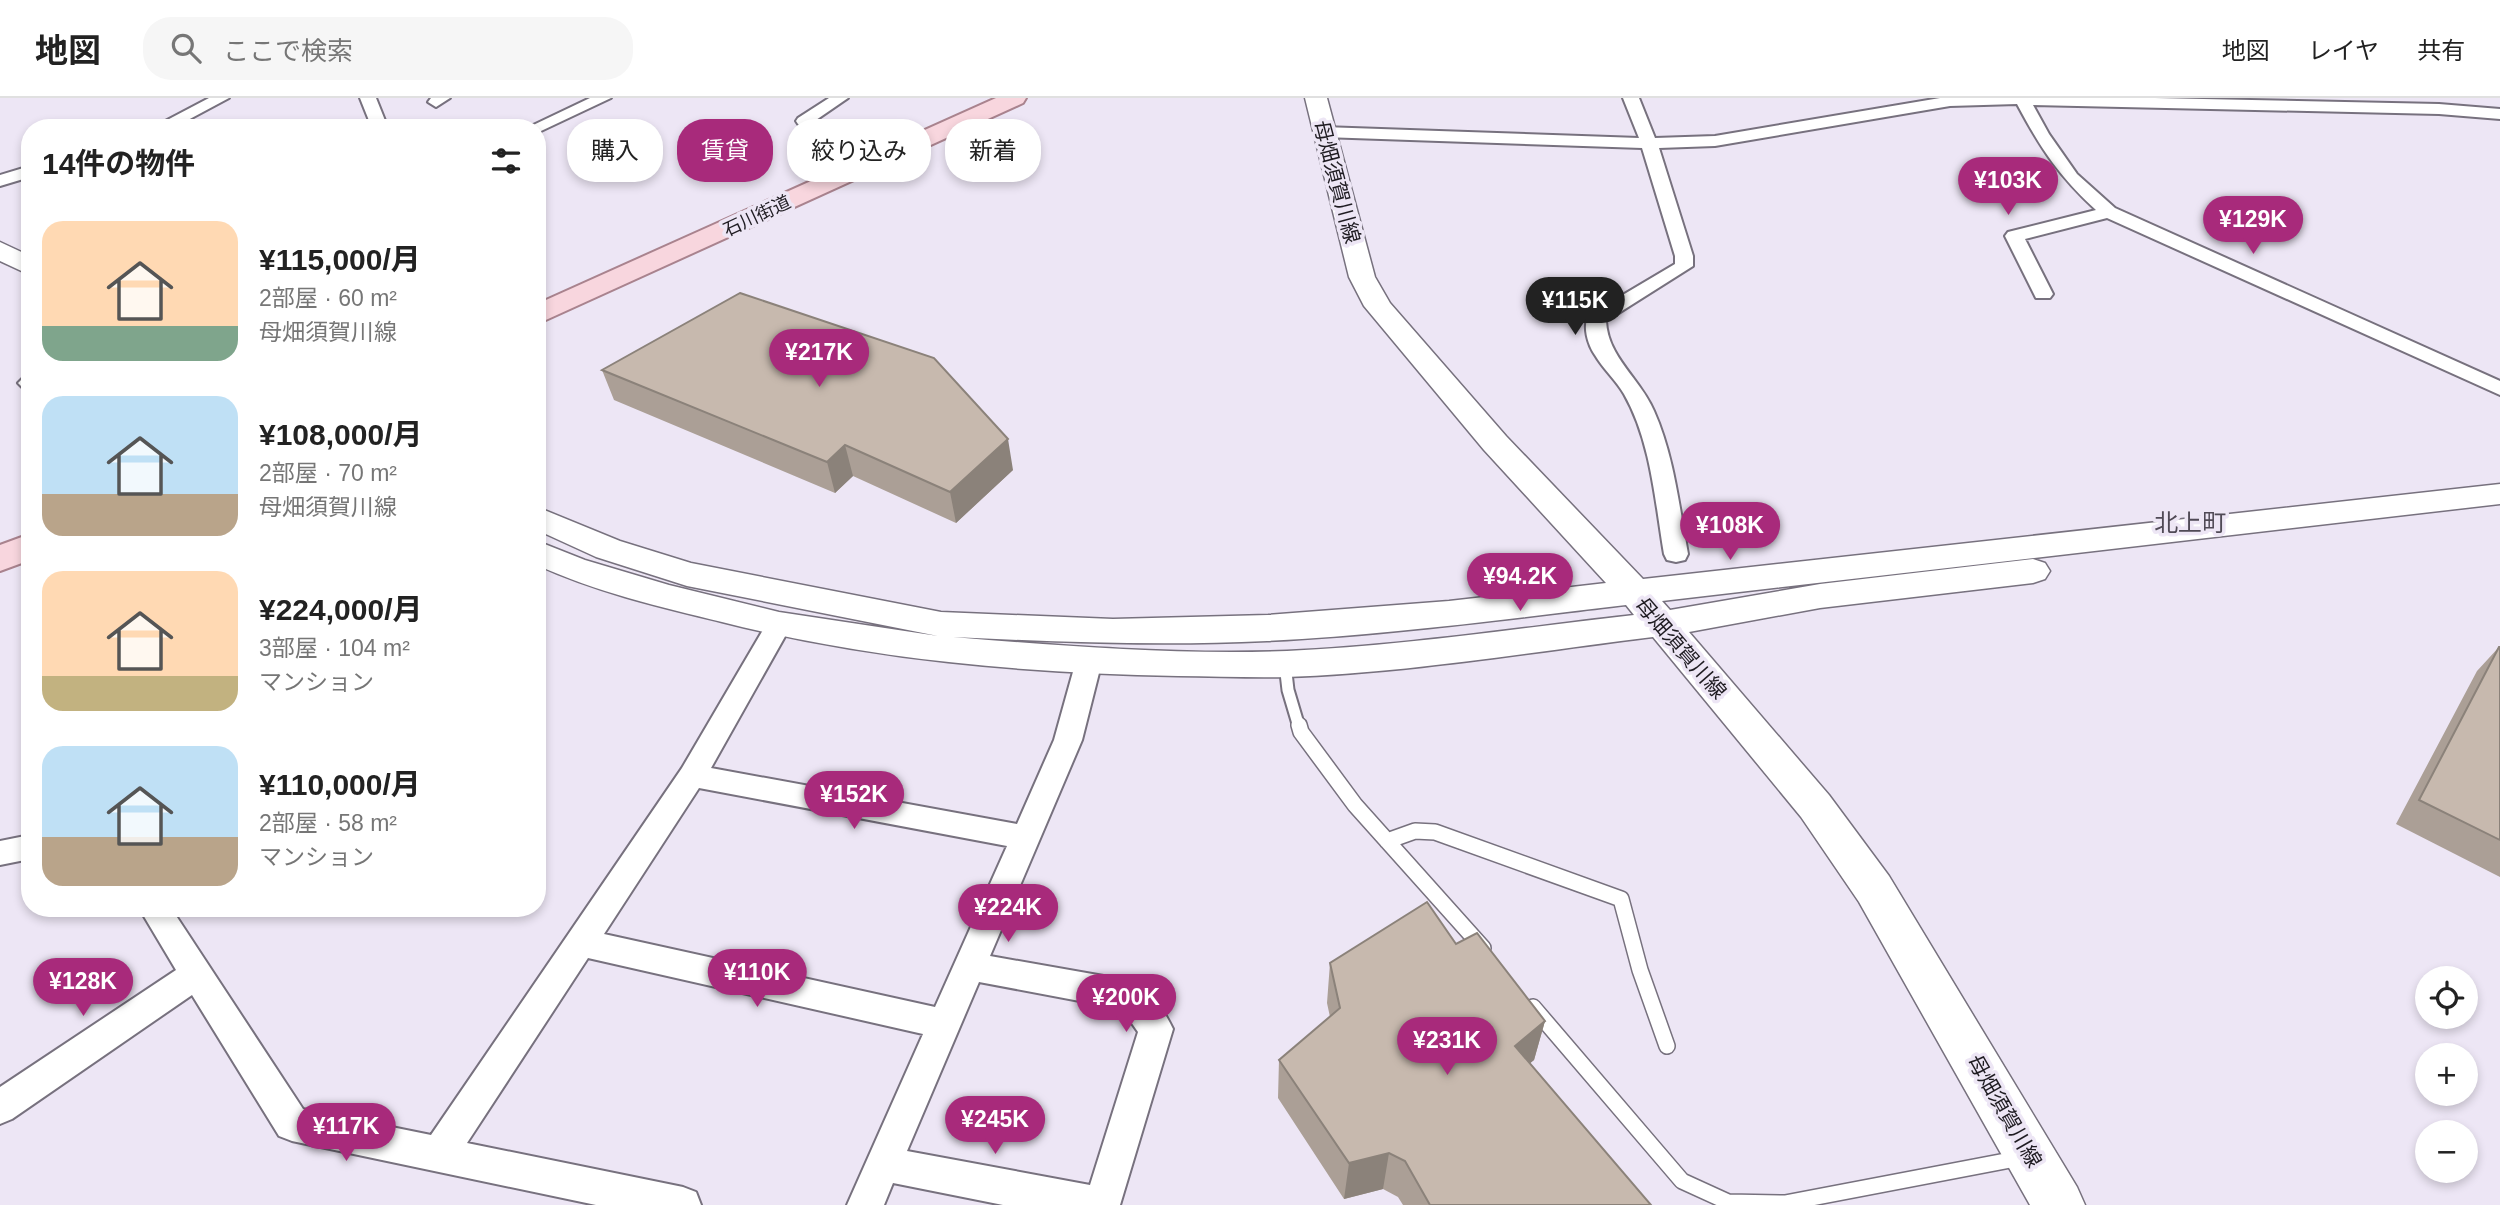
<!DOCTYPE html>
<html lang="ja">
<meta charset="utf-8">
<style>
:root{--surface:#fff;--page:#f6f6f6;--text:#222;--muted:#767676;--line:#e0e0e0;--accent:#a82a7b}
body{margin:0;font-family:Arial,"Noto Sans JP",sans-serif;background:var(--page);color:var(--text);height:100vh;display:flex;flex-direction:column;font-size:26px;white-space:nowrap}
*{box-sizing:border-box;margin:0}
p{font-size:23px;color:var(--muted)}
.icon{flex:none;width:38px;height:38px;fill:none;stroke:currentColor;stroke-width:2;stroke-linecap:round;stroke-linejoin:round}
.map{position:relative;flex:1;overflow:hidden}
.sheet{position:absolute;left:21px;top:21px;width:525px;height:798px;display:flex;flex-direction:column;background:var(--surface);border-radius:28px;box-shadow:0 4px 10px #0003}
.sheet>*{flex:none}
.hud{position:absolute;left:567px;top:21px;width:665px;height:63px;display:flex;gap:14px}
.buttons{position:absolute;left:2415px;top:868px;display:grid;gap:14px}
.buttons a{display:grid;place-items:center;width:63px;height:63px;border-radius:50%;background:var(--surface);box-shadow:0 4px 10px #0003;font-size:35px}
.price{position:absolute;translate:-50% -60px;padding:0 16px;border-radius:24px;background:var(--accent);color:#fff;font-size:23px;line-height:46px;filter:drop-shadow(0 2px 4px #0008)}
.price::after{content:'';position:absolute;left:50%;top:42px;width:21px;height:16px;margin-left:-10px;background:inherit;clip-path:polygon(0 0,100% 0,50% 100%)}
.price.current{background:#222;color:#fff}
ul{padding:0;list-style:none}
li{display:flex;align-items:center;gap:21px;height:175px;padding:0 21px}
li span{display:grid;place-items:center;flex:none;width:196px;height:140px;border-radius:21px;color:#555}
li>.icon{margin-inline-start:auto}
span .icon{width:84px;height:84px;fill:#fffc;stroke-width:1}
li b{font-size:30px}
h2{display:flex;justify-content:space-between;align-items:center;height:84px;padding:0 21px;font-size:30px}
.pill{padding:0 24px;border-radius:28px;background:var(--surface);box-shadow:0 4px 10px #0003;font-size:24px;line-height:63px}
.pill.current{background:var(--accent);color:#fff}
header{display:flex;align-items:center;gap:42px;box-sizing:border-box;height:98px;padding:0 35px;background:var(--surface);border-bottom:2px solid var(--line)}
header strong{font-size:33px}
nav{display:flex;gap:38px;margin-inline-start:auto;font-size:24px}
.search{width:490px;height:63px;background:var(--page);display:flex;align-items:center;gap:18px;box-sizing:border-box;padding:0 24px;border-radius:28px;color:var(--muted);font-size:26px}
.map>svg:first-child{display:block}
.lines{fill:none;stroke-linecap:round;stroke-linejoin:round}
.lane-far1-casing{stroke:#77717e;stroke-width:15}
.lane-casing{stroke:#77717e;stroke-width:18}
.street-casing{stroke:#77717e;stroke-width:4}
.secondary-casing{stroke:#77717e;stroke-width:3}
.primary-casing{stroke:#a9838e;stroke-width:4}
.lane-far1{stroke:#fff;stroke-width:11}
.lane{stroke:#fff;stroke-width:15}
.street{fill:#fff;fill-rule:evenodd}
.secondary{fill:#fff;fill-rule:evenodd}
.primary{fill:#f8d6de;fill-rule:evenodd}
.wall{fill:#ab9f96}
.shaded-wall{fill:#8b827a}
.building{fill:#c7b9ae;stroke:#8b827a;stroke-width:2}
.labels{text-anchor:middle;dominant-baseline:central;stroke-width:7;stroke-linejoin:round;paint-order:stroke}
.far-street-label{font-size:18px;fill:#1f1c22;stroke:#ede6f5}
.street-label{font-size:21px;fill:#1f1c22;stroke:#ede6f5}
.quarter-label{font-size:24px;fill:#504a56;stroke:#ede6f5}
</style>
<header>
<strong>地図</strong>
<div class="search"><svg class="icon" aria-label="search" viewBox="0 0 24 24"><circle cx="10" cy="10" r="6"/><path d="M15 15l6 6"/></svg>ここで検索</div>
<nav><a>地図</a><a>レイヤ</a><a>共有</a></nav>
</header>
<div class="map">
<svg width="2500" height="1107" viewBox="0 0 2500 1107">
<rect width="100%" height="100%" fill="#ede6f5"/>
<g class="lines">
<defs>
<path id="lane-far1" d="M1285,566L1288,592L1299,629"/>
<path id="lane" d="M1299,627L1301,634L1355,707L1483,850
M1387,743L1415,733L1435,734L1621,801L1640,872L1667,948
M1533,909L1682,1083L1728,1104L1785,1105L2021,1060"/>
<path id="street" d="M209,0H229L173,30H152Z
M360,0H376L388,30H372Z
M431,0H450L436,9L428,4Z
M590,0H611L541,33L537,34V30H527Z
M829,0H848L816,22L890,56L892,60L890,64H878L798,26L796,23L798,20Z
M1623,0H1639L1655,40L1715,38L1940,0H2155L2439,6L2500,11V21L2439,16L2033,7L2049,36L2077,76L2115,110L2500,283V297L2107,120L2025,141L2053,196L2050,200H2036L2005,138L2008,134L2096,112C2059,78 2041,51 2017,6L1950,8L1715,48L1659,50L1693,158V168L1606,223C1608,260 1640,280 1654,313C1674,358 1679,408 1688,456L1685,462L1676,464L1667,462L1664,456C1655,403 1651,343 1624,296C1616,282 1603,271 1595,257C1588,247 1582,228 1589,217L1675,166V158L1642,50L1323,39L1315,34L1323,29L1639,40Z
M30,68V79L0,88V77Z
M30,278V291L22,289L18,285L23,280Z
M779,517L788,520L792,526L711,670L1017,726L1054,642L1076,563L1080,556L1089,554L1098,556L1102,563L1082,642L990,858L1132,883C1151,890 1164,913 1173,931L1120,1107H1003L893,1085L884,1107H847L923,936L588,860L467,1045L683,1089L696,1094L701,1107H596L292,1043L279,1038L192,897L12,1021L0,1026V989L176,872L139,810H171L303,1011L431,1037L682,670L770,520ZM699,690L1007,748L935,909L604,836ZM979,884L1122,911L1138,934L1090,1087L907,1053Z
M30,737V761L0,767V743Z"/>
<path id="secondary" d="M1305,0H1327L1375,179L1390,205L1506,338L1643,481L2500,386V406L1662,503L1670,512L1820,486L2033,461L2045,465L2050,473L2045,481L2033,485L1820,510L1689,534L1829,697L1889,778L2077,1089L2085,1107H2030L1859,804L1801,719L1653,539C1531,554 1408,575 1286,579C1250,580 1214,578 1178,578C1024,575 871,562 722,524C660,509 596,494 537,467V443L585,462L669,487L779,514L938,538L687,488L596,459L537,432V409L620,443L691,465L941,514L1113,521L1268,517L1449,503L1606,485L1484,352L1364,208L1349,179ZM1626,507L1634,517C1519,530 1403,548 1287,553C1176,557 1063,548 953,539C1058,544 1162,548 1267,543C1387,537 1507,521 1626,507Z
M0,144L30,158V177L0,163Z"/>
<path id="primary" d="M996,0H1026L1023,5L537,226V206Z
M30,436V462L0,473V447Z"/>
</defs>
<use href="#lane-far1" class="lane-far1-casing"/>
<use href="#lane" class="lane-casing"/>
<use href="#street" class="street-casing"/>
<use href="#secondary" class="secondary-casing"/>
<use href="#primary" class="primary-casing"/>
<use href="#lane-far1" class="lane-far1"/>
<use href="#lane" class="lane"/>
<use href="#street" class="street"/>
<use href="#secondary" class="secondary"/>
<use href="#primary" class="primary"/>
</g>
<path class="wall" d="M602,272L1013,372L956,425L853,378L835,395L614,302Z
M2499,549H2500V779L2396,726L2477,573Z
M1456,846L1545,923L1534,962L1530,965L1651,1107H1403L1398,1099L1383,1091L1344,1101L1278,1000L1279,962L1330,919L1327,905L1330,865Z"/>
<path class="shaded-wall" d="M1008,341L1013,372L956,425L950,394Z
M845,347L853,378L835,395L827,364Z
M1545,923L1534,962L1505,986L1515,948Z
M1389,1055L1383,1091L1344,1101L1349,1065Z"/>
<path class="building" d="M740,195L934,260L1008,341L950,394L845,347L827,364L602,272Z
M2499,549H2500V742L2419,702Z
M1427,804L1456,846L1477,835L1545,923L1515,948L1651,1107H1430L1405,1063L1389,1055L1349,1065L1279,962L1340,910L1330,865Z"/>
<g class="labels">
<g class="far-street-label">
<text transform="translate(757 118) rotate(-25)">石川街道</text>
</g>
<g class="street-label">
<text transform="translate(1337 84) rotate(75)">母畑須賀川線</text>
<text transform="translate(1681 550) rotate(49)">母畑須賀川線</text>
<text transform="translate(2005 1013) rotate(60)">母畑須賀川線</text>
</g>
<g class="quarter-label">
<text x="2190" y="424">北上町</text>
</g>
</g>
</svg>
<div class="buttons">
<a><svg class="icon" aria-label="locate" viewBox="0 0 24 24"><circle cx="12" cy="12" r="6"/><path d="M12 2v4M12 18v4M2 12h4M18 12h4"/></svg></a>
<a>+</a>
<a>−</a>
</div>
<b class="price" style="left:2008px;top:119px">¥103K</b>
<b class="price" style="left:2253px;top:158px">¥129K</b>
<b class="price current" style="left:1575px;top:239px">¥115K</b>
<b class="price" style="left:819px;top:291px">¥217K</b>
<b class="price" style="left:1730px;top:464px">¥108K</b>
<b class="price" style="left:1520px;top:515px">¥94.2K</b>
<b class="price" style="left:854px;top:733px">¥152K</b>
<b class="price" style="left:1008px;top:846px">¥224K</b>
<b class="price" style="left:757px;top:911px">¥110K</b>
<b class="price" style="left:83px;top:920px">¥128K</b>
<b class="price" style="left:1126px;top:936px">¥200K</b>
<b class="price" style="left:1447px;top:979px">¥231K</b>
<b class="price" style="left:995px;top:1058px">¥245K</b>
<b class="price" style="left:346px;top:1065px">¥117K</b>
<div class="hud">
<a class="pill">購入</a>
<a class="pill current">賃貸</a>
<a class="pill">絞り込み</a>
<a class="pill">新着</a>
</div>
<section class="sheet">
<h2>14件の物件<svg class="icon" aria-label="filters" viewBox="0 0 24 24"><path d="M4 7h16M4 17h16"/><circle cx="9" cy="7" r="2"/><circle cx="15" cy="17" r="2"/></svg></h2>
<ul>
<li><span style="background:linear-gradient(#ffd9b3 75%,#7fa58c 0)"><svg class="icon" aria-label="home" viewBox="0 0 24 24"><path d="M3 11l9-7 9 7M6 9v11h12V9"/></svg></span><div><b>¥115,000/月</b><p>2部屋 · 60 m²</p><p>母畑須賀川線</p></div></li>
<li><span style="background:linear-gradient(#bfe0f5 70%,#b9a48a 0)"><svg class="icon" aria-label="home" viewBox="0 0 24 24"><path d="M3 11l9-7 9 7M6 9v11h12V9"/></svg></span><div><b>¥108,000/月</b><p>2部屋 · 70 m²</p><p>母畑須賀川線</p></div></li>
<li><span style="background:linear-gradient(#ffd9b3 75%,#c2b280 0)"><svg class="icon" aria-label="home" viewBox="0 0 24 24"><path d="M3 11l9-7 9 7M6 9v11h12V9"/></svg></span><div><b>¥224,000/月</b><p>3部屋 · 104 m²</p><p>マンション</p></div></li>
<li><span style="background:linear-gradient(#bfe0f5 65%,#b9a48a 0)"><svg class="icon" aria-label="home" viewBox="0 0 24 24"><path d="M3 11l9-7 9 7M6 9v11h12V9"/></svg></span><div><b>¥110,000/月</b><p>2部屋 · 58 m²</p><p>マンション</p></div></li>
</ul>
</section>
</div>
